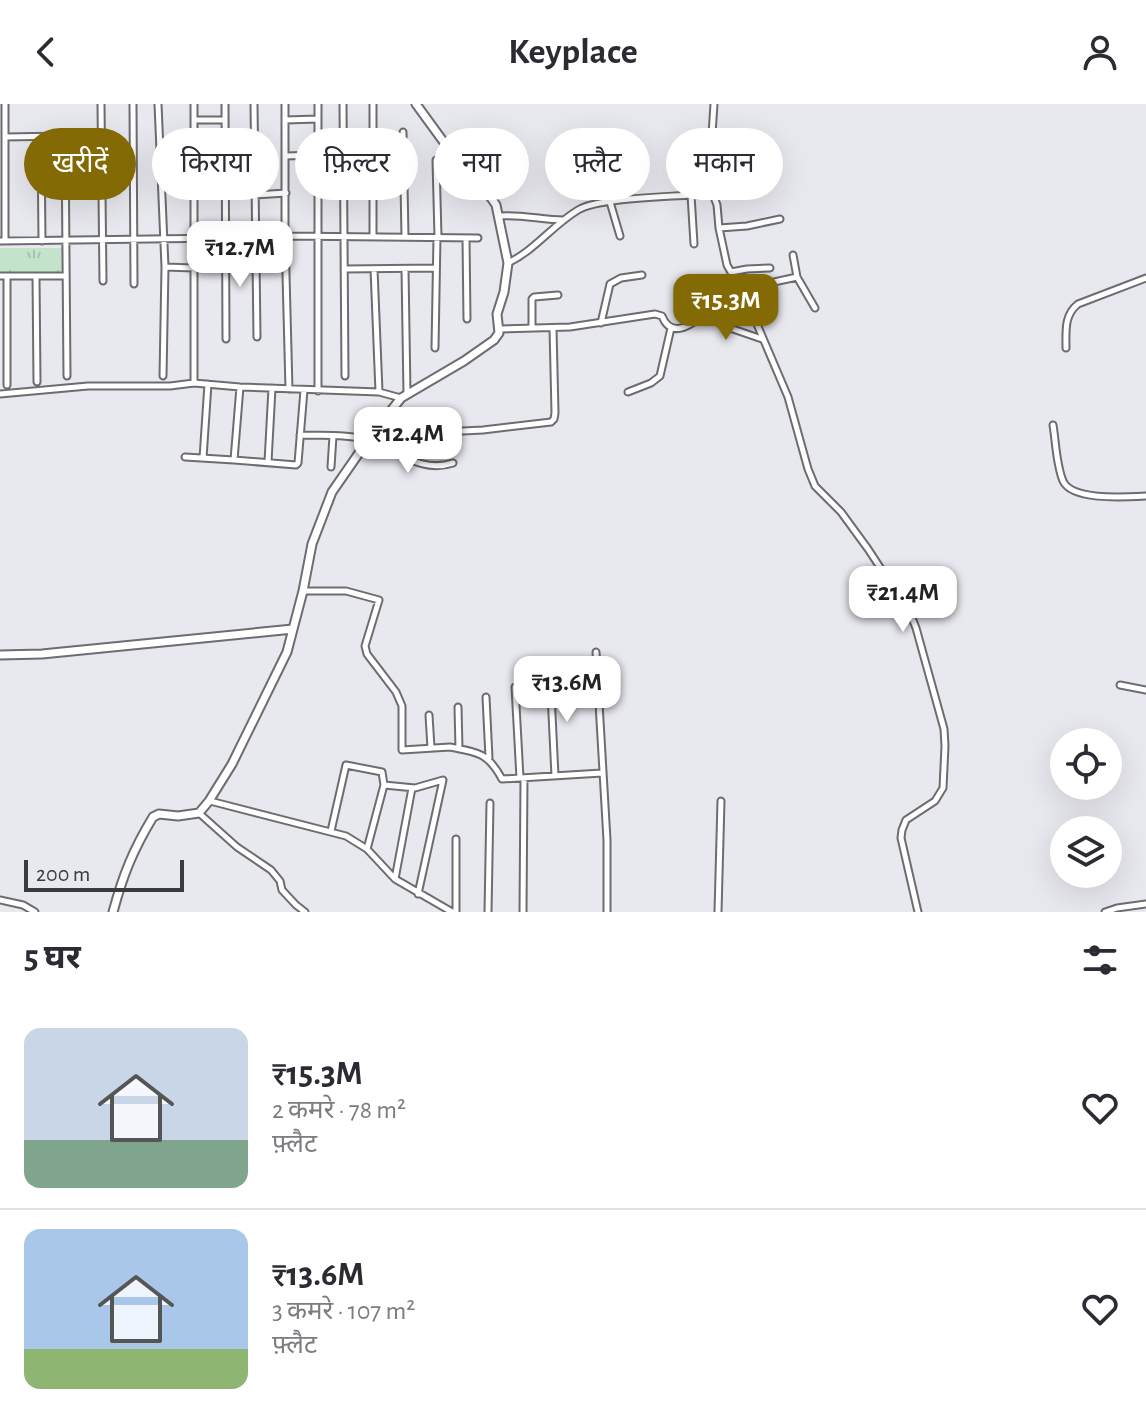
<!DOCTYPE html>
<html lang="hi">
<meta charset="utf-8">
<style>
:root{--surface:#fff;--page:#f7f7f7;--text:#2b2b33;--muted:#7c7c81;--line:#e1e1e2;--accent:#846a04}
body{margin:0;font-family:"Alegreya Sans","Noto Sans Devanagari",sans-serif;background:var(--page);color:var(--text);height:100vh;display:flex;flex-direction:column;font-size:30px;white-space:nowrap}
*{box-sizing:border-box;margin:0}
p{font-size:26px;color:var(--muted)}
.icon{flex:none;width:44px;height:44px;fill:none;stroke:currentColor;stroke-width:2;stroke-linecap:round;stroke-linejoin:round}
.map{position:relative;height:808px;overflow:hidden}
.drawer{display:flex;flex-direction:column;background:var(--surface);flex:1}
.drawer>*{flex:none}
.guide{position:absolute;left:24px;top:24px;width:1098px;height:72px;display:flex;gap:16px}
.buttons{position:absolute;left:1050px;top:624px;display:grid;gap:16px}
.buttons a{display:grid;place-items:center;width:72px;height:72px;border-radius:50%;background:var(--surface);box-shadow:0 8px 32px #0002;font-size:40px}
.scale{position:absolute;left:24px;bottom:20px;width:160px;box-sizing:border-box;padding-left:8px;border:4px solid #3b3b3e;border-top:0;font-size:22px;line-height:28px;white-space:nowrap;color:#3b3b3e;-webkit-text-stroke:6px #e8e8ef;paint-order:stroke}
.price{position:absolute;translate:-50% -68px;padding:0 18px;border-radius:16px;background:#fff;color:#222;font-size:26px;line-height:52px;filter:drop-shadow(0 2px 4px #0008)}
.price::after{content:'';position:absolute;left:50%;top:48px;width:24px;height:18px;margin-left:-12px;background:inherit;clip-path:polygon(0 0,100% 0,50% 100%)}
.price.on{background:var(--accent);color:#fff}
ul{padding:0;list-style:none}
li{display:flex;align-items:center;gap:24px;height:200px;padding:0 24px}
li+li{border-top:2px solid var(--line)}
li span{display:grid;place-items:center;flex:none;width:224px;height:160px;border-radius:16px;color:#555}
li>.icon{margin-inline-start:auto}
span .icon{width:96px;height:96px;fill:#fffc;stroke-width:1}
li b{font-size:34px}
h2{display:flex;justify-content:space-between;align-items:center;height:96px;padding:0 24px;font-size:34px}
.tag{padding:0 28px;border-radius:36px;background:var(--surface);box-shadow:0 8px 32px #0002;font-size:28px;line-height:72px}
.tag.on{background:var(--accent);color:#fff}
header{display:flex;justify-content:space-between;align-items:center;height:104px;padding:0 24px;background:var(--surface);font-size:36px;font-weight:600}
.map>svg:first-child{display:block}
.park{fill:url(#park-tufts)}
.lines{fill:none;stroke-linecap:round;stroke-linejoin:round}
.street-casing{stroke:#6c6c72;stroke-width:9}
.secondary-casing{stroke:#6c6c72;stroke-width:11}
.street{stroke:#fff;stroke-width:5}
.secondary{stroke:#fff;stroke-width:7}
</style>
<header><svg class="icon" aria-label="back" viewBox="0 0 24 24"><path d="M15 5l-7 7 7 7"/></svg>Keyplace<svg class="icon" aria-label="person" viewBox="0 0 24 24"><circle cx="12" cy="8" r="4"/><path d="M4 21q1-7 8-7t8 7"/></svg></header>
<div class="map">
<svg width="1146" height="808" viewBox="0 0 1146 808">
<defs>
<pattern id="park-tufts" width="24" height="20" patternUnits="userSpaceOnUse" patternTransform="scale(2)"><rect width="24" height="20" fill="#c3e3ca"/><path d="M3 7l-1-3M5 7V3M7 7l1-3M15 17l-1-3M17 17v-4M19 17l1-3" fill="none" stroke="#a8c4af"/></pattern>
</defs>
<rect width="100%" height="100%" fill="#e8e8ef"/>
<path class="park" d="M0,144H64V168H0Z"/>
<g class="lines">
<defs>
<path id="street" d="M5,0V137
M101,0L103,177
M133,0L134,180
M158,0L165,163L163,272
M194,0V279
M225,0L226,235
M254,0L257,233
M285,0V132L289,285
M318,0V287
M343,0L345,272
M194,16H225
M285,16L318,15
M403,28L405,133
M65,32L67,272
M5,33L65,32L103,28
M41,33L42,137
M286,52L317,51
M195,55L225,54
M436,56L438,133
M708,90L714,0
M255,91L286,89
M691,91L694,140
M610,98L620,132
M499,112C521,110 542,116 564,116
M719,124L747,122L780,115
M373,133V0
M466,134L467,215
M0,137L225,134L285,132L478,134
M793,151L797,173L815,204
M508,159C535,146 553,121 578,106C598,94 665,93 691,91L708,90L714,93L717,101L719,124L727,161L748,199L788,293L808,365L815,382L841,408L868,445L910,509L916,524L944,625L945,642L943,684L935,697L906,716L902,726L901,734L918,808
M165,163L194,164
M344,165L436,164
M374,165L379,288
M405,165L407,290
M731,168L747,165L770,164
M0,172H66
M36,172L37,278
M741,188L756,182L797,173
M706,211L724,222L762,235
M601,219L610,180L621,174L642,171
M688,221L693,194
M532,224V195L534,193L558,191
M500,225L570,223L655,210L662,212C674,242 704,210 718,200C725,195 733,190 740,186
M435,244L437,133
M1066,244C1066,227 1064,211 1078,200L1146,174
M7,281V172
M240,283L234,356L296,361L298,359L304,286
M628,288L651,279L660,272L671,224
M0,290L88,282H170L194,279L240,283L379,288L401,294
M1053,321C1056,339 1056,360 1063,377C1072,397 1126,393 1146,392
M442,328L483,326L551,318L554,315L555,309L553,224
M300,331C321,332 344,330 364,335C395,344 419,370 453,359
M185,353L234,356
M203,354L208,280
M268,358L272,284
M331,363L333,332
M303,487H346L379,496L365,542L367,550L396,588L402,602V646L450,643C478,648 488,649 502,675L602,669
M596,548L607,736V808
M550,569L555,672
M1120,581L1146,586
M515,583L520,674
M486,593L489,654
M458,603L459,645
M429,611L431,644
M384,681L415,684L443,676L418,790
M210,697L346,732L367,745L395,775L452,808
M199,709L237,743L271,766L280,777L282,786L296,801L305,808
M331,727L346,661L382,668L384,681L367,745
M456,735V808
M395,775L412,684
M0,796L23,801L35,808
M488,808L490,699
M523,808L524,674
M718,808L721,697
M1105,808L1117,804L1146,800"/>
<path id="secondary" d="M0,551L42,550L293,525
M113,808C123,771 133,746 153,713L159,710L178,712L199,709L209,697L232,660L287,548L303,487L312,440L332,388L368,336L401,294L464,257L494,236L499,229L497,210L504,188L508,159L496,101L474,69L451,48L416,0"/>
</defs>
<use href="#street" class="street-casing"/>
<use href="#secondary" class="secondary-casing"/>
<use href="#street" class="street"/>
<use href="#secondary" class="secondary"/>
</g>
</svg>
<div class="buttons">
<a><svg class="icon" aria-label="locate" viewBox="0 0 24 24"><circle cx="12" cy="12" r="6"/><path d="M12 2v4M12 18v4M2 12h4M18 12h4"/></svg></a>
<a><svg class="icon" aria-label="layers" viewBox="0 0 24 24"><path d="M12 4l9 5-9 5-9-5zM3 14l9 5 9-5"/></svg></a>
</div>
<div class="scale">200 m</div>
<b class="price" style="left:240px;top:185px">₹12.7M</b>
<b class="price on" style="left:726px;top:238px">₹15.3M</b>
<b class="price" style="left:408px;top:371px">₹12.4M</b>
<b class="price" style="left:903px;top:530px">₹21.4M</b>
<b class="price" style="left:567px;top:620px">₹13.6M</b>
<div class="guide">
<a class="tag on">खरीदें</a>
<a class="tag">किराया</a>
<a class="tag">फ़िल्टर</a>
<a class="tag">नया</a>
<a class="tag">फ़्लैट</a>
<a class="tag">मकान</a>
</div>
</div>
<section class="drawer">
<h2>5 घर<svg class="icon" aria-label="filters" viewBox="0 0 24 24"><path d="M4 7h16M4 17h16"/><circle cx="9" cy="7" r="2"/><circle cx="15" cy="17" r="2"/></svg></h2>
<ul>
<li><span style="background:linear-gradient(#c9d6e8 70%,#7fa58c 0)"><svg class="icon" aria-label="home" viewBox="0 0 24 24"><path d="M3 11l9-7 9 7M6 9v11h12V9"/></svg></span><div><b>₹15.3M</b><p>2 कमरे · 78 m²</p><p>फ़्लैट</p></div><svg class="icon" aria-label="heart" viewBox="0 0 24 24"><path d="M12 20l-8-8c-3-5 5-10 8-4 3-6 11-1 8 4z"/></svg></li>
<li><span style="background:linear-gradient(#a9c7e8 75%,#8fb573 0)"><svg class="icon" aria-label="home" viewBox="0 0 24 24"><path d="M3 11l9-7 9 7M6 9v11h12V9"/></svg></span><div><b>₹13.6M</b><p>3 कमरे · 107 m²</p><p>फ़्लैट</p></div><svg class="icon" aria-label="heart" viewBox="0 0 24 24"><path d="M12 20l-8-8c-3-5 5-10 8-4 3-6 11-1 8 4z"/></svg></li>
</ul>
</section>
